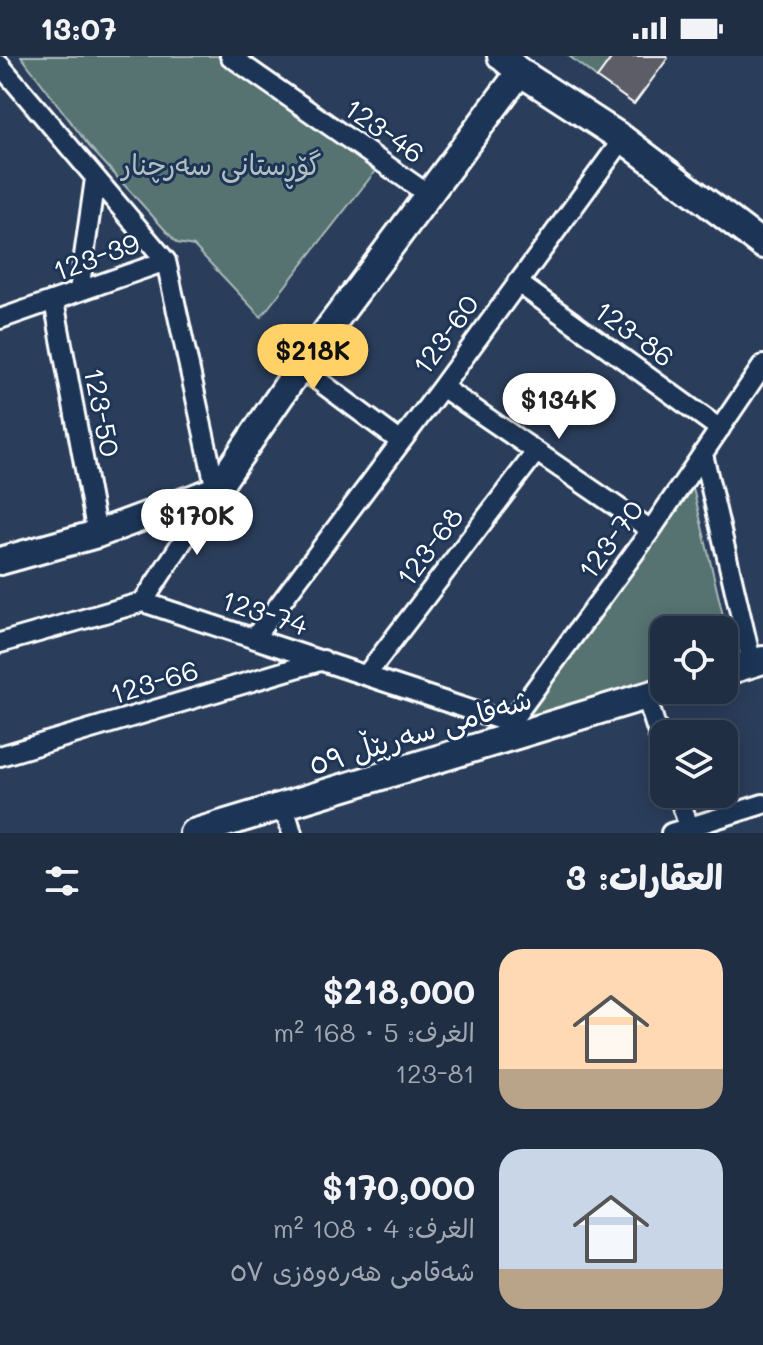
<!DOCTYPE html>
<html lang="ar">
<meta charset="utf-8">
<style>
:root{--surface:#202e44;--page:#2d3a4f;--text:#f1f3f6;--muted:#a2a8b2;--line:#3d4a5d;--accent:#ffd166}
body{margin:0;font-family:Mali,"Playpen Sans Arabic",sans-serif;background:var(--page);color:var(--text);direction:rtl;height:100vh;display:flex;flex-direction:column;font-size:30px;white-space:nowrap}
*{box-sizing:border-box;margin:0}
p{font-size:26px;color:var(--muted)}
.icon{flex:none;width:44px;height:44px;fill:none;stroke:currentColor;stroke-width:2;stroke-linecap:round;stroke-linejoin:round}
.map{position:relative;height:777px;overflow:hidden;direction:ltr}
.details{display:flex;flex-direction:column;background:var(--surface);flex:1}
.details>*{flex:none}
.tools{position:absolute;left:650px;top:560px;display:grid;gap:16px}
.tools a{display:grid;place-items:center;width:88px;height:88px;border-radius:16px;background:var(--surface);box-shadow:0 4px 20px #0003,0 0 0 2px var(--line);font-size:40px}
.price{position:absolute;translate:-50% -68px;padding:0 18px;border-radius:28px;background:#fff;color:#222;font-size:26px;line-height:52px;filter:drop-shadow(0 2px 4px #0008)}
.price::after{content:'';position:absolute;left:50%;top:48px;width:24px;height:18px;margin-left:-12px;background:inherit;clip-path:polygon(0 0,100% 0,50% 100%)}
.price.current{background:var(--accent);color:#111}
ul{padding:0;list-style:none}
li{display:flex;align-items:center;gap:24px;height:200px;padding:0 40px}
li span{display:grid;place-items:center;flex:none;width:224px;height:160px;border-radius:24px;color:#555}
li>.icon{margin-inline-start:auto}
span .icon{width:96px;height:96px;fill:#fffc;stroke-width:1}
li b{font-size:34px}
h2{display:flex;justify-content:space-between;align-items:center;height:96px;padding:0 40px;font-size:34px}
.status{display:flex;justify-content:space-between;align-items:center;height:56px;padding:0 40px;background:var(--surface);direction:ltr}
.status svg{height:22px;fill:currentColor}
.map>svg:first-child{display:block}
.green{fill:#567371;stroke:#aab9b8;stroke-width:2}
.building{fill:#5d5d67;stroke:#fff;stroke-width:2}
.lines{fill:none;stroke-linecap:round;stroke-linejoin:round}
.street-casing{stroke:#fff;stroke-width:24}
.secondary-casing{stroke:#fff;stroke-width:32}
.street{stroke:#1d3557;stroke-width:18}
.secondary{stroke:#1d3557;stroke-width:26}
.labels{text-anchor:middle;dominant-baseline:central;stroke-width:6;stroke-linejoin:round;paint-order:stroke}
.street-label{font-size:28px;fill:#fff;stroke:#1d3557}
.park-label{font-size:28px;fill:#b3c0bf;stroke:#1d3557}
</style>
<div class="status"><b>13:07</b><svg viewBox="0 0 49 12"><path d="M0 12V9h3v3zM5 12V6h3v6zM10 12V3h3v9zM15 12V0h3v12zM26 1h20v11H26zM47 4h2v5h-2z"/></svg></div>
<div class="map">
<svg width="763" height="777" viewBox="0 0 763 777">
<rect width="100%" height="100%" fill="#2a3d5a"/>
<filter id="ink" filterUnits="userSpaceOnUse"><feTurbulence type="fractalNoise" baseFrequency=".0125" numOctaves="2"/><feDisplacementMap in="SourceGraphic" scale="16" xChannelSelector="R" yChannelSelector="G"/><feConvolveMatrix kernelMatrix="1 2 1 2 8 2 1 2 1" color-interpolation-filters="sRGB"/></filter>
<g filter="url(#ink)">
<path class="green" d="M21,0H218L377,113L261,261L194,190L177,187L89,90Z
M569,0H613L597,22Z
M693,432L732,598L724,600V574H664V620L520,667Z"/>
<path class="building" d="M613,0H666L668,2L634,48L597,22Z"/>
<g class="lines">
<defs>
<path id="street" d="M230,0L429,139
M0,9L166,205L216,434L143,546
M517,226L720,373
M79,235L95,123
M54,245L97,478
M0,263L166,205
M300,311L401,386
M442,331L651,474
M703,398L752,608
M254,582L442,331L623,83
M0,587L143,546L510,667
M367,618L536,396
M646,640L664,696
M505,674L651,474L763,309
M0,700L323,604
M678,738L691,777
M284,750L292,777
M671,777L763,748"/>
<path id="secondary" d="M501,0L520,16L623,83L763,189
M0,505L97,478L216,434L300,311L520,16
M724,616L763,604
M193,777L666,634"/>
</defs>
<use href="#street" class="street-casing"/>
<use href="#secondary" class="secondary-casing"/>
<use href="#street" class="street"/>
<use href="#secondary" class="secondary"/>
</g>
</g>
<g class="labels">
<g class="street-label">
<text transform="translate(385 74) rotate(35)">123-46</text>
<text transform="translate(96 200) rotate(-20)">123-39</text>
<text transform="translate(635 277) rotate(36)">123-86</text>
<text transform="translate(445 278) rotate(-54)">123-60</text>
<text transform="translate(103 356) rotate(79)">123-50</text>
<text transform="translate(610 483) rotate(-54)">123-70</text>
<text transform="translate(429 490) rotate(-53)">123-68</text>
<text transform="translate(265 556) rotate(18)">123-74</text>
<text transform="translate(154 625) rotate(-17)">123-66</text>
<text transform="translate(420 675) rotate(-17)">شەقامی سەرپێڵ ٥٩</text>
</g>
<g class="park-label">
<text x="221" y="108">گۆڕستانی سەرچنار</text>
</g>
</g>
</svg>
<div class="tools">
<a><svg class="icon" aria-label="locate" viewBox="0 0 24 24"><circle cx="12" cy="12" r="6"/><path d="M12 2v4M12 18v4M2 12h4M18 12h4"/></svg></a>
<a><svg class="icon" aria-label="layers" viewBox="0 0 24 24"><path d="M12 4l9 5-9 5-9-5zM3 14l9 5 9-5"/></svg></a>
</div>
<b class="price current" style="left:313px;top:336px">$218K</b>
<b class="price" style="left:559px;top:385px">$134K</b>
<b class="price" style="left:197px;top:501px">$170K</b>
</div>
<section class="details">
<h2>العقارات: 3<svg class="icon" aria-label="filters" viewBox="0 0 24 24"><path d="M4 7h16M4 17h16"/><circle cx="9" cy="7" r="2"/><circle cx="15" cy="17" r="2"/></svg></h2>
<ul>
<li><span style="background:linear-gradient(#ffd9b3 75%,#b9a48a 0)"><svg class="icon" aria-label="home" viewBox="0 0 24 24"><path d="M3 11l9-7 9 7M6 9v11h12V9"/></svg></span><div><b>$218,000</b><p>الغرف: 5 · 168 m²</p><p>123-81</p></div></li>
<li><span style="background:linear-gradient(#c9d6e8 75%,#b9a48a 0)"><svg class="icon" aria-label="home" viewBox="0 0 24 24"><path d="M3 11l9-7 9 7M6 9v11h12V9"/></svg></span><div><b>$170,000</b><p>الغرف: 4 · 108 m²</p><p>شەقامی هەرەوەزی ٥٧</p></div></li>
</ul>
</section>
